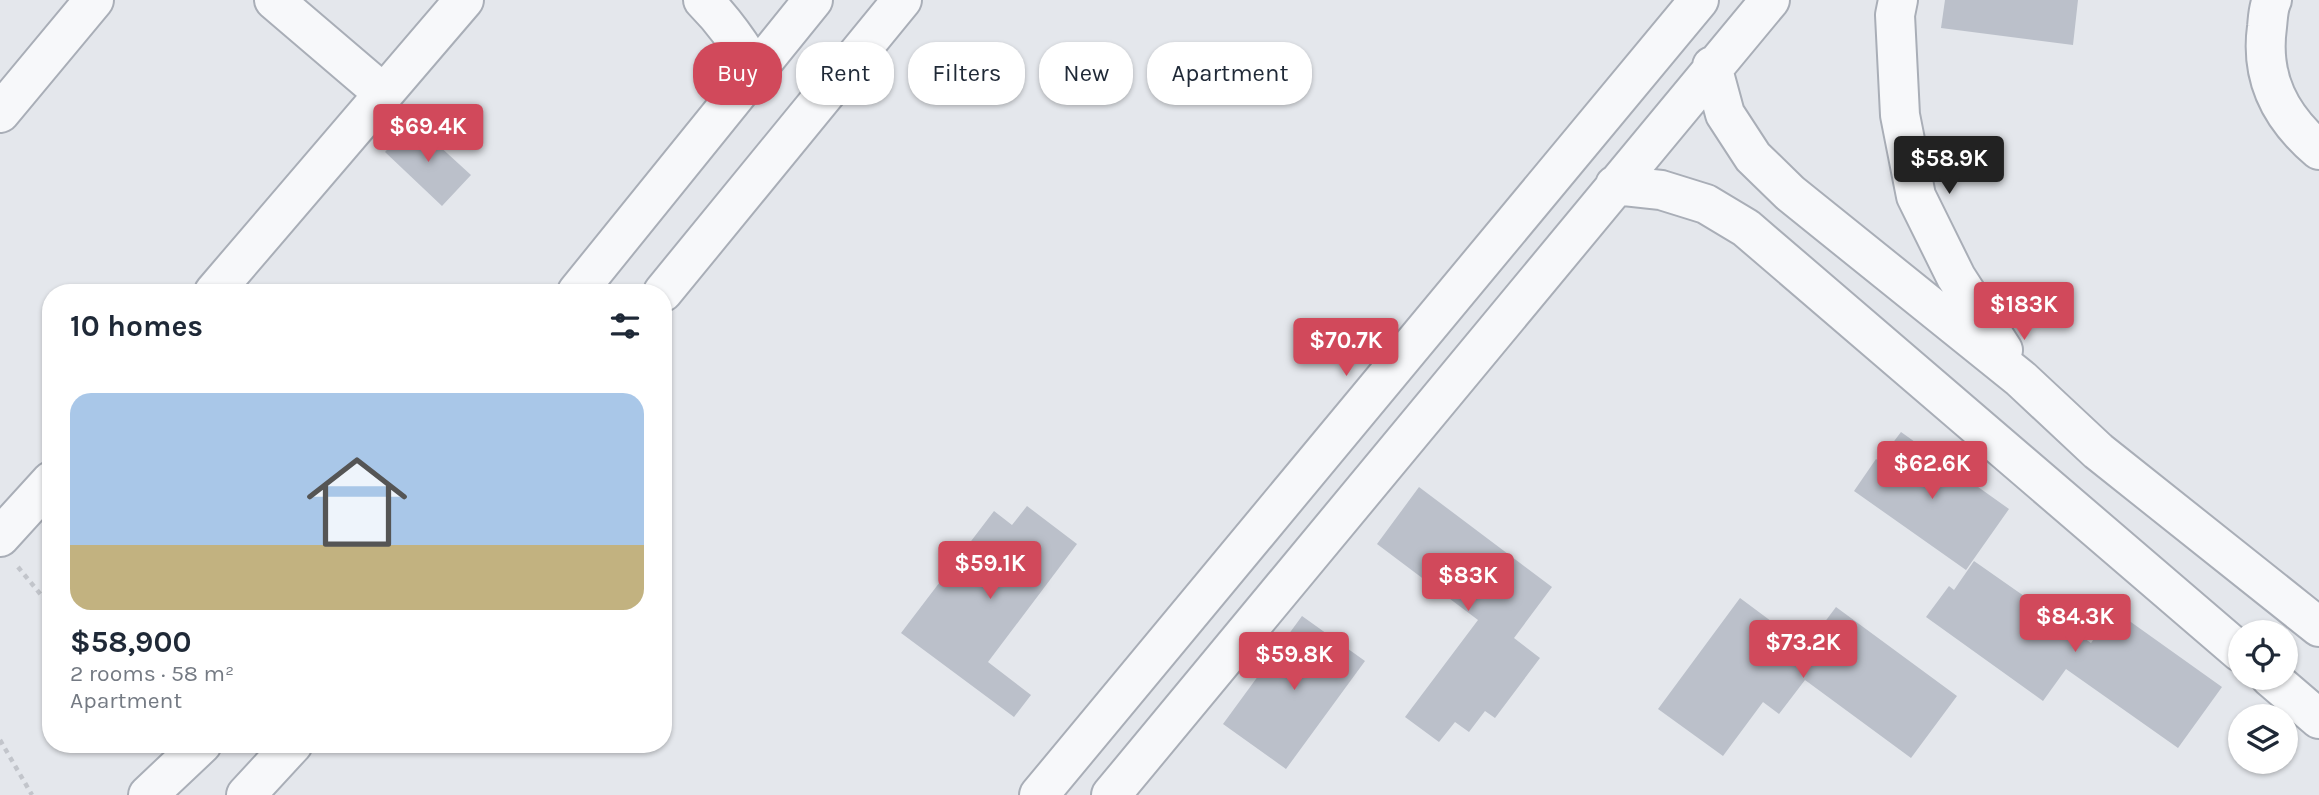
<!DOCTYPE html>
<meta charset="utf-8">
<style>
:root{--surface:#fff;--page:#f6f6f7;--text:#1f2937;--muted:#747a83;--line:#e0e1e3;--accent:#d1495b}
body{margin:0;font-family:Karla,sans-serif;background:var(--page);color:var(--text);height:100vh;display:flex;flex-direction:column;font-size:26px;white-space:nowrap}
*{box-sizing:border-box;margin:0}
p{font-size:23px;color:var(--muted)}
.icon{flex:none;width:38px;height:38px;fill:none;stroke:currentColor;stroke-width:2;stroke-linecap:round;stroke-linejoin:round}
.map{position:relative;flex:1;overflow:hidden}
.side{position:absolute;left:42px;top:284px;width:630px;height:469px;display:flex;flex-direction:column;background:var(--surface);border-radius:28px;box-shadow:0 2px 5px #0004}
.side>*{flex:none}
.guide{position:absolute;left:693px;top:42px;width:665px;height:63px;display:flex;gap:14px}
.controls{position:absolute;left:2228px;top:620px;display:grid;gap:14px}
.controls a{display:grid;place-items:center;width:70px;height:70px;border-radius:50%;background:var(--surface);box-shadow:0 2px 5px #0004;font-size:35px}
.price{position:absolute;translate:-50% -60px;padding:0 16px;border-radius:7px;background:var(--accent);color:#fff;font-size:23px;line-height:46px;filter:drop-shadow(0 2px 4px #0008)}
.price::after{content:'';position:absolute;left:50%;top:42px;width:21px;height:16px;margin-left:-10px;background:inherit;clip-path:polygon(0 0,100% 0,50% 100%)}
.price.on{background:#222;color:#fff}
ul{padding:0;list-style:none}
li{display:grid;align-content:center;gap:14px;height:371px;padding:0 28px}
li+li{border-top:2px solid var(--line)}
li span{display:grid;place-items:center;height:217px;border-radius:21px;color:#555}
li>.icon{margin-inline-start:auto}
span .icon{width:126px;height:126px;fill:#fffc;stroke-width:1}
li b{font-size:30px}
h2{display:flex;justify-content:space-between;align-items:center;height:84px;padding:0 28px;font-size:30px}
.pill{padding:0 24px;border-radius:28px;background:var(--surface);box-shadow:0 2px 5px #0004;font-size:24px;line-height:63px}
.pill.on{background:var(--accent);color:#fff}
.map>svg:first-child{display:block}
.building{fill:#bbc0ca}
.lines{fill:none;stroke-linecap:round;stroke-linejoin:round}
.minor-casing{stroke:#a9aeb7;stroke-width:42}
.path{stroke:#c2c5cb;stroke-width:4.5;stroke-dasharray:5 5;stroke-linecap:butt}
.minor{stroke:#f7f8fa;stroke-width:38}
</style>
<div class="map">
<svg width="2319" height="795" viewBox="0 0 2319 795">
<rect width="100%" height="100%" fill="#e4e7ec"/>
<path class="building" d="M1945,0H2078L2073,45L1941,28Z
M413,122L471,175L442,206L385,152Z
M1901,432L2009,509L1966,570L1854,491L1876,459L1879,461Z
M1419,487L1552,587L1514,638L1540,658L1495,718L1485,711L1469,732L1455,722L1439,742L1405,717L1478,620L1377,544Z
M1027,506L1077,544L988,662L1031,695L1014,717L901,633L994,511L1012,525Z
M1974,561L2091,643L2114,610L2222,687L2178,748L2066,669L2043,701L1926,617L1949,586L1954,590Z
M1740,598L1806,647L1836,607L1957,696L1911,758L1805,680L1779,714L1763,702L1723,756L1658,709Z
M1302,616L1365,661L1286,769L1223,724Z"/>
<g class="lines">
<defs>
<path id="minor" d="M274,0L384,94
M703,0C725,22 741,45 756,71
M1898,0L1895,15L1900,115L1916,196L1956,277L2003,350
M2272,0C2268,8 2268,18 2267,27C2260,78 2280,117 2319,150
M1712,66L1725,114L1753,157L1790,193L2021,379L2098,451L2319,627
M0,113L94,0
M1615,185L1661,190L1706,204L1746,228L2240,652
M214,292L464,0
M577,292L813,0
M663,292L902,0
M0,537L51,481
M2270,677L2319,719
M148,795L202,744
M246,795L293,744
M1039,795L1699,0
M1111,795L1770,0"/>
</defs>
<use href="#minor" class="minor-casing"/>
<path class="path" d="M18,567L51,607
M0,740L32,795"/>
<use href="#minor" class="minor"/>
</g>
</svg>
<div class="controls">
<a><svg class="icon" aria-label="locate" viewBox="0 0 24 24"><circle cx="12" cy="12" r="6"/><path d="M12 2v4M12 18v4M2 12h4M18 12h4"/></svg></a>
<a><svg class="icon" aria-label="layers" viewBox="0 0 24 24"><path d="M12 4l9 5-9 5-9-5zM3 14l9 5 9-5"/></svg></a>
</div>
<b class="price" style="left:428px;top:164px">$69.4K</b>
<b class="price on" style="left:1949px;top:196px">$58.9K</b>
<b class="price" style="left:2024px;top:342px">$183K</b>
<b class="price" style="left:1346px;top:378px">$70.7K</b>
<b class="price" style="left:1932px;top:501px">$62.6K</b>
<b class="price" style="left:990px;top:601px">$59.1K</b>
<b class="price" style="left:1468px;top:613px">$83K</b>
<b class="price" style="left:2075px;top:654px">$84.3K</b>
<b class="price" style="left:1803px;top:680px">$73.2K</b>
<b class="price" style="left:1294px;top:692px">$59.8K</b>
<div class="guide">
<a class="pill on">Buy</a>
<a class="pill">Rent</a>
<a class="pill">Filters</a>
<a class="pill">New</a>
<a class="pill">Apartment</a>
</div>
<section class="side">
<h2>10 homes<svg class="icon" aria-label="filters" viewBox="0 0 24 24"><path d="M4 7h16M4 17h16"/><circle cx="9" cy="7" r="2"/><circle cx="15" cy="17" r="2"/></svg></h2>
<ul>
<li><span style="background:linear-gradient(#a9c7e8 70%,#c2b280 0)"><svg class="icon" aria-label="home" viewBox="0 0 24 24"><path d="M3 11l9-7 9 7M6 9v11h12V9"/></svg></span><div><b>$58,900</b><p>2 rooms · 58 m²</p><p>Apartment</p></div></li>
</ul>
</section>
</div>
